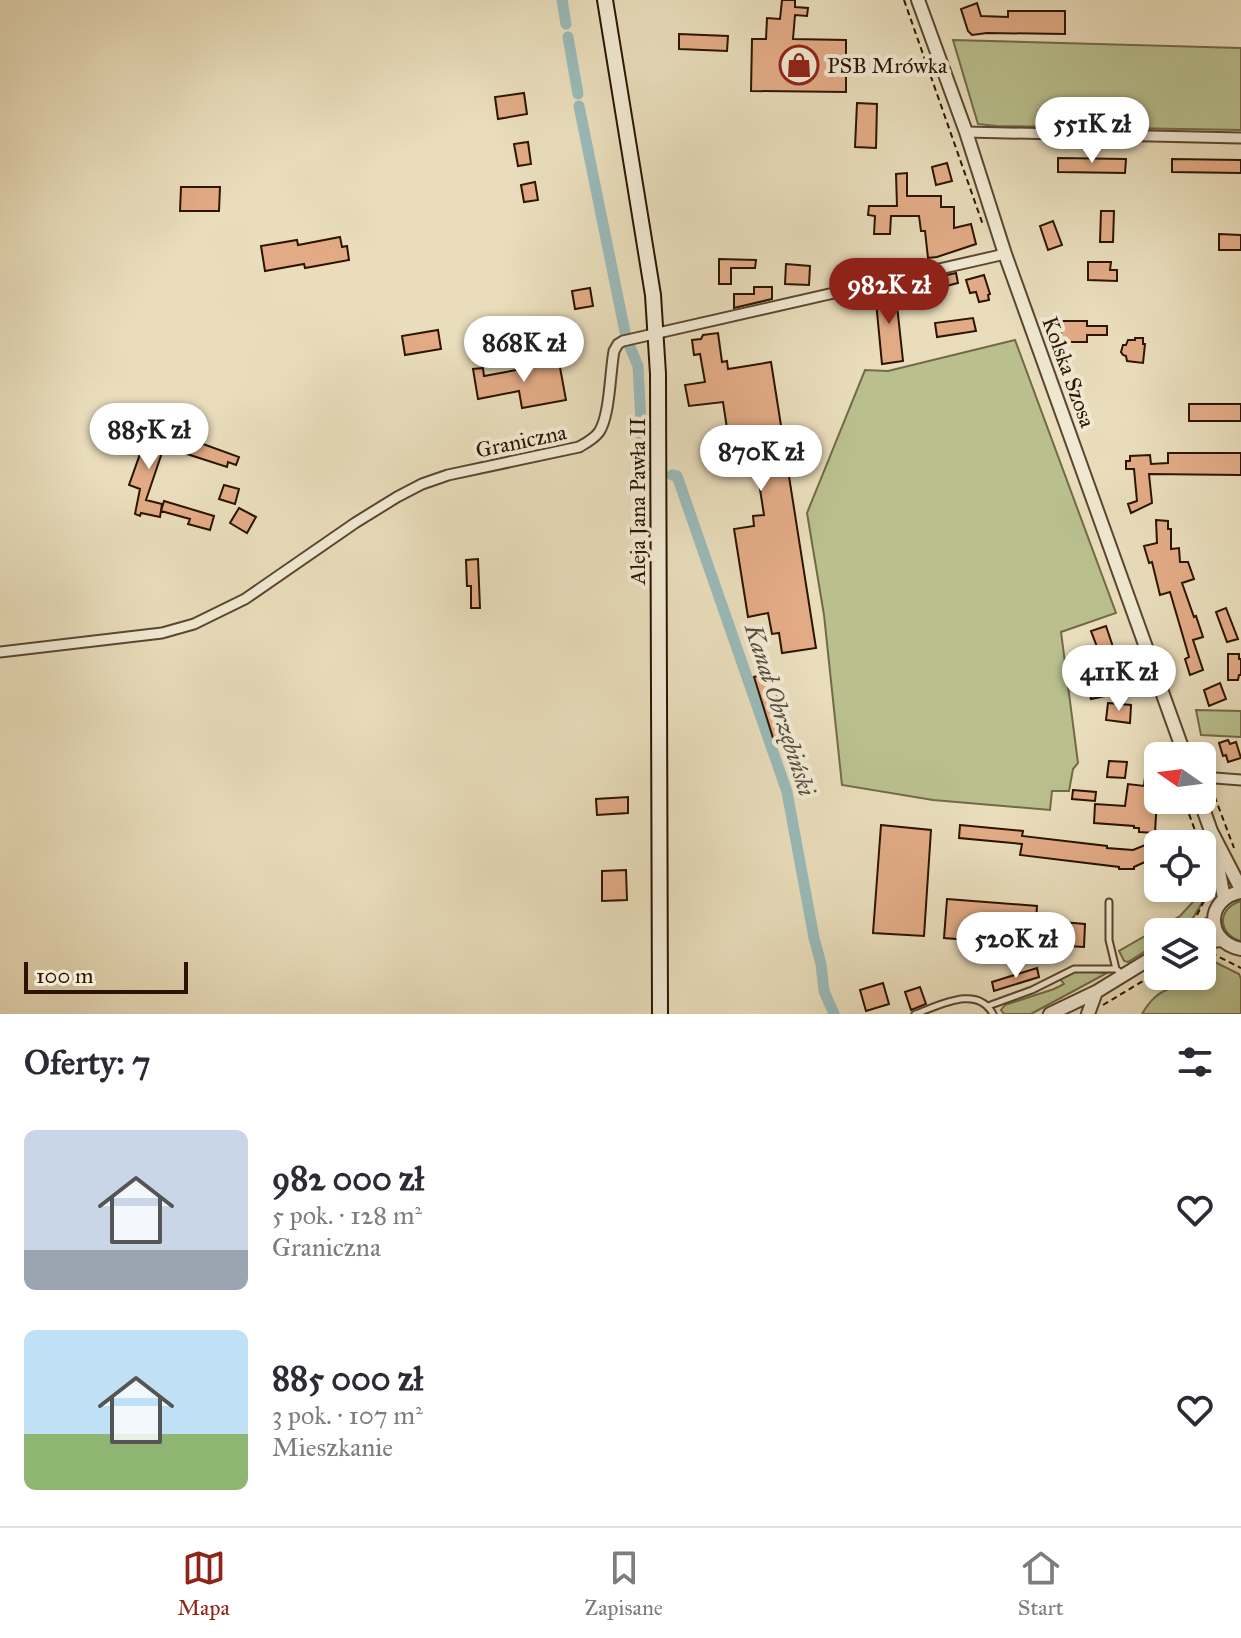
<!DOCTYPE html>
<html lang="pl">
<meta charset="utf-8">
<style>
:root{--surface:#fff;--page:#f7f7f7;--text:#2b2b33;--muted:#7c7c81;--line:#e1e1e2;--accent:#8f2418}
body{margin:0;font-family:"IM FELL Great Primer",serif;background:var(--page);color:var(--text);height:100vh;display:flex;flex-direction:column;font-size:30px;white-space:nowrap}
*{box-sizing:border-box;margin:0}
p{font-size:26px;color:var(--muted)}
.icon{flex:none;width:44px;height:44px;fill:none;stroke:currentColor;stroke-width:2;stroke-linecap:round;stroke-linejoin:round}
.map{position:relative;height:1014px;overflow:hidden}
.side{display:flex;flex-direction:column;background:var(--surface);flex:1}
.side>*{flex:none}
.needle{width:52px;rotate:284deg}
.buttons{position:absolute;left:1144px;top:742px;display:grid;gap:16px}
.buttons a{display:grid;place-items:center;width:72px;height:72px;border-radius:12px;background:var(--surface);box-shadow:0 4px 12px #0003;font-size:40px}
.scale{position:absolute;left:24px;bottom:20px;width:164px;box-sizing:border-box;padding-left:8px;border:4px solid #2c1400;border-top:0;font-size:22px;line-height:28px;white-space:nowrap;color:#2c1400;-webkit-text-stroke:6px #f1e9d3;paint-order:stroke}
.price{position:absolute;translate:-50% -68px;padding:0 18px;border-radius:28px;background:#fff;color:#222;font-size:26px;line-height:52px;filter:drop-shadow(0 2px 4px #0008)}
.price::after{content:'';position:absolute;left:50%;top:48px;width:24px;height:18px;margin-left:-12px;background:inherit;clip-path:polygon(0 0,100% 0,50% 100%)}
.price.active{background:var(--accent);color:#fff}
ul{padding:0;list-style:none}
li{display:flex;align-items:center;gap:24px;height:200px;padding:0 24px}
li span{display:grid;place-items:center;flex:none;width:224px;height:160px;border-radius:12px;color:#555}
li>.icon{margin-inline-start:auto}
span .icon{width:96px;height:96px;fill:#fffc;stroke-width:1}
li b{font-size:34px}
h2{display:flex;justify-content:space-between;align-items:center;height:96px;padding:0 24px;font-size:34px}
.tabs{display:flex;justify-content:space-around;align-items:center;height:112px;border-top:2px solid var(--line);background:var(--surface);font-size:22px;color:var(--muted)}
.tabs a{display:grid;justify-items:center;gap:4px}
.tabs .active{color:var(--accent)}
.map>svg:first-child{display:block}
.green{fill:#b9c08e;stroke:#726a47;stroke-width:2}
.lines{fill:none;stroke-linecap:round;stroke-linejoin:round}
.canal{stroke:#9abab9;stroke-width:11}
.building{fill:#e2ab86;stroke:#2c1400;stroke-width:2}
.service-casing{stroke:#5b462f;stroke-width:9}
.minor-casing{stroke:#5b462f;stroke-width:13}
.tertiary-casing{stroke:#5b462f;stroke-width:16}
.secondary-casing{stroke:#2c1400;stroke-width:18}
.path{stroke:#2c1400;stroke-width:2;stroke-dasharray:6 4;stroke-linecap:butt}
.service{stroke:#f1e9d3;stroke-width:5}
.minor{stroke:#f1e9d3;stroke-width:9}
.tertiary{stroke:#f1e9d3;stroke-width:12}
.secondary{stroke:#f1e9d3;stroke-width:14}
.labels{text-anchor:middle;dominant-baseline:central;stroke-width:8;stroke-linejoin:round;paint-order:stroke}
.poi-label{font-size:22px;fill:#2c1400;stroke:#f1e9d3;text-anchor:start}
.street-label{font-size:22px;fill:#2c1400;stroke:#f1e9d3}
.water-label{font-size:24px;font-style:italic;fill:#524e41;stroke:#f1e9d3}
</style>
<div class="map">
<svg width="1241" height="1014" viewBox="0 0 1241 1014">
<rect width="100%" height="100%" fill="#e9ddbb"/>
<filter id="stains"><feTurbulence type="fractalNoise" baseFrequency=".0025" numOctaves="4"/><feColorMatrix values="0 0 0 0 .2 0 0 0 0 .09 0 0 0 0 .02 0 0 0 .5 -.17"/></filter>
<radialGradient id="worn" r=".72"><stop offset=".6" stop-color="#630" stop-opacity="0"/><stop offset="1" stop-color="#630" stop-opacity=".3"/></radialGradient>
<path class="green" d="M953,40L1241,48V130L997,126L978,124Z
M1015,340L1116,613L1061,632L1078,763L1073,769L1069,791H1052L1050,810L933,800L842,785L824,615L807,513L865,370L888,371Z
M1196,710L1241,711V737L1201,735Z
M1206,871C1208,876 1210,879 1210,884C1208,895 1193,919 1186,927L1187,929L1180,932H1158V943L1128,962L1124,961L1119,951L1180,916L1206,888L1208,883L1204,872Z
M1241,901V941C1217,934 1217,908 1241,901Z
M1202,958H1207L1239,974L1241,979V1014H1142C1150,1000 1159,991 1175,987L1176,978L1174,976H1202Z
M1078,971L1107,973L1031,1014H1004L1001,1010L1005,1005L1054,989L1064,984L1060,979L1070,973Z"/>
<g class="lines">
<path class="canal" d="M562,0L566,24
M568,37L578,94
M579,106L625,332
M630,347L638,366L643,461L646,466
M672,475L677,476L787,792L814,938L821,964L824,991L834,1014"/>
</g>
<path class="building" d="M782,0H795V7L808,8L807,16L795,15L793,39L846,40V92L751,91L752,39H766L767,18L780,19Z
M977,3L981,16L1008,17V11H1065V34L987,33L972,35L968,31L961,9Z
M679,34L728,36L727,51L679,49Z
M524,93L527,114L498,119L495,97Z
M857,103L877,104L876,148L855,147Z
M528,142L531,164L518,166L514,144Z
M1058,158L1126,159L1125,173L1058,172Z
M1172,159L1241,160V173L1172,172Z
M947,163L952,181L936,185L932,167Z
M907,173V196H941V207H954V228L971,224L976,244L937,257L928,258L925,231H921L919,216H891L890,234H874L875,216L868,215L869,206H897L896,174Z
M535,182L538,200L524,202L521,185Z
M181,187H220L219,211H180Z
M1101,211H1114L1113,242H1100Z
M1053,221L1062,245L1048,250L1040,226Z
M1219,234L1241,235V250H1219Z
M340,237L342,247L347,246L349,260L305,268L304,264L265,271L261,246L297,240L298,245Z
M719,259L756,260L755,268H731V284H719Z
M1088,262H1111L1110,270H1117V281L1088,280Z
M786,264L810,266L809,285L785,284Z
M956,273L958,283L927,291L925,280Z
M984,275L990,294L988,295L989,300L979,302L976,292L970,293L966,280Z
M754,287H772V299L734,308V294H754Z
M895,287L903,361L882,364L875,291Z
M590,288L593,306L575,309L572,291Z
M973,318L976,331L937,337L935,323Z
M1061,321H1087V326H1107V335H1087V342H1061Z
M438,330L441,349L405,355L402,336Z
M718,333L722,362L727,361L728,369L771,362L816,648L782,653L779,633L772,634L768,613L748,617L734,529L754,526L753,516L764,515L755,457L732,461L723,402L689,406L685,385L705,382L700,354L694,355L692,340L701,339L703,335Z
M1135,338H1143V344H1145L1143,363L1127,361L1126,356L1123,355L1121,352L1123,345H1126L1128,340H1135Z
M559,362L566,400L522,408L519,391L478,399L473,369L483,368L484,376Z
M1189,404H1241V421H1189Z
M150,426L169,432L146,500L162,504L160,517L141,513L140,516L135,514L140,489L129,485Z
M192,440L239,457L236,465L228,462L227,467L187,454Z
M1168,453H1241V475L1149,474L1152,503L1131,513L1128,504L1137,501L1134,469H1126V461H1130V456L1150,455L1151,464L1168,463Z
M224,485L239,489L235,504L219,499Z
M164,501L214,516L210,530L188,524L190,519L161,511Z
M239,508L256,517L247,533L230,523Z
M1156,520L1168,521V529H1171V549L1179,548L1180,562H1188L1194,579L1182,583L1194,617L1196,616L1203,637L1193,640L1203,670L1190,675L1185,659L1189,657L1170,592L1160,595L1152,562L1149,563L1144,546L1157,543Z
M478,559L480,608H471V586H467L466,560Z
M1226,608L1238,639L1227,642L1216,612Z
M1106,626L1113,647L1099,652L1091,631Z
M1228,654H1239V659H1241V675H1239L1238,680H1228Z
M1099,657L1110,695L1091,699L1082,663Z
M769,672L793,743L774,741L754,677Z
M1220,683L1226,699L1209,706L1204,690Z
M1108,703L1131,705L1130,723L1106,720Z
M1228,740L1230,744L1236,742L1241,758L1228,762L1226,755L1223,756L1219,743Z
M1109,761L1127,762L1125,778L1107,777Z
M1145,777L1158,779L1155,833L1139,832V828H1134V826L1094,823L1095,804L1125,806L1128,784L1144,786Z
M1073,790L1096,792L1095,801L1072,799Z
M628,797V813L597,815L596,799Z
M881,825L931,830L924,936L873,933Z
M960,825L1023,831L1022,836L1107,846V848L1133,850L1155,841L1158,847V862L1151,865L1149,860L1134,867V869H1119V867L1020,855L1022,844L959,838Z
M626,870L627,900L602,901V871Z
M947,899L1037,906L1036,920L1085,924L1084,947L1034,944V945L944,938Z
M1037,968L1039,977L994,991L992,982Z
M883,983L889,1004L866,1011L860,990Z
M920,987L926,1004L911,1010L905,992Z"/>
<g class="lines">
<defs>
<path id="service" d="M1109,902V940L1116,969
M988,1006L1032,990L1074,969H1116L1121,973
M915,1014C939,1006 977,984 993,1014"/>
<path id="minor" d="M966,132L1241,138
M0,652L162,633L194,624L245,599L355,523L397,497L422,484L448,475L579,447C586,443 594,439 599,432C610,416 610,372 614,351L618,344L623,341L1005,254
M1202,777L1241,780"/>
<path id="tertiary" d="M918,0L966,132L1005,254L1185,756
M1200,800L1211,831L1241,889
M1214,846L1224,898
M1241,892C1205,898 1205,942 1241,949
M1192,932L1214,922
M1202,942L1221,940
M1050,1014L1096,992L1158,954
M1088,1014L1096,992"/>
<path id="secondary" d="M605,0L653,295L658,374L660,1014"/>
</defs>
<use href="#service" class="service-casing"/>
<use href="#minor" class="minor-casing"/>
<use href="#tertiary" class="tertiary-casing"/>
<use href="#secondary" class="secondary-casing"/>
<path class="path" d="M904,0L983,225
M1211,787L1234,848
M1189,814L1200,844
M1197,915L1210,889
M1211,953L1241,968
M1103,1005L1158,972"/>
<use href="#service" class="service"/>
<use href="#minor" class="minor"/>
<use href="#tertiary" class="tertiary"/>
<use href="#secondary" class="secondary"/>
</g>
<defs>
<symbol id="shop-ring" viewBox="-11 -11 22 22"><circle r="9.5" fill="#f1e9d3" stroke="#8f2418" stroke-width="1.5"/><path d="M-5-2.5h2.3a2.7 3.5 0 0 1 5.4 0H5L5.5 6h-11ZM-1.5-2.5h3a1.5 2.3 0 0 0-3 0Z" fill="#8f2418"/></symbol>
</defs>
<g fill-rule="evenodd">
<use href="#shop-ring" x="777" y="43" width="44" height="44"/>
</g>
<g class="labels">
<g class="poi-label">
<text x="827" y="65">PSB Mrówka</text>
</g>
<g class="street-label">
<text transform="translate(1069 372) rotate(70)">Kolska Szosa</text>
<text transform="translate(521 441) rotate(-12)">Graniczna</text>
<text transform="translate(637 501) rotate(-90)">Aleja Jana Pawła II</text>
</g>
<g class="water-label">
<text transform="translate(780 710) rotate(72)">Kanał Obrzębiński</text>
</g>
</g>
<rect width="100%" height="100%" filter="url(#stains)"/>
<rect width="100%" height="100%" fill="url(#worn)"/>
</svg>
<div class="buttons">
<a><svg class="needle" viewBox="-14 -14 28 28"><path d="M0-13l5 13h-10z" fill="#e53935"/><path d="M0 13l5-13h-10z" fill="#7c7c81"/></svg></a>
<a><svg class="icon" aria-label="locate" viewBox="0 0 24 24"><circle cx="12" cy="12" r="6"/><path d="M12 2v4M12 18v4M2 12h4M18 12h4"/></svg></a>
<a><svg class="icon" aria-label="layers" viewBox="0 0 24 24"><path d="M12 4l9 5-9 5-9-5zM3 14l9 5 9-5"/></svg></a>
</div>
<div class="scale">100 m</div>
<b class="price" style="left:1092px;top:165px">551K zł</b>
<b class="price active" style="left:889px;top:326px">982K zł</b>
<b class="price" style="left:524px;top:384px">868K zł</b>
<b class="price" style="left:149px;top:471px">885K zł</b>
<b class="price" style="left:761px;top:493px">870K zł</b>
<b class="price" style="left:1119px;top:713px">411K zł</b>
<b class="price" style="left:1016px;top:980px">520K zł</b>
</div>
<section class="side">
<h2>Oferty: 7<svg class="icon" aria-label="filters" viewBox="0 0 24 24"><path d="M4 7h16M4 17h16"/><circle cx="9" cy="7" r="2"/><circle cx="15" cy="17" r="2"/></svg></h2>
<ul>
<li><span style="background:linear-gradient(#c9d6e8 75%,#9aa5b1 0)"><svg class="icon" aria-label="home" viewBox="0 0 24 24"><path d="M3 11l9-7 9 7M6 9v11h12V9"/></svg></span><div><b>982 000 zł</b><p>5 pok. · 128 m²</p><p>Graniczna</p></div><svg class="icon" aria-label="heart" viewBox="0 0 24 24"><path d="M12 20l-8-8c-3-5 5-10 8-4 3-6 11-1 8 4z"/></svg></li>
<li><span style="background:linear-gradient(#bfe0f5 65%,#8fb573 0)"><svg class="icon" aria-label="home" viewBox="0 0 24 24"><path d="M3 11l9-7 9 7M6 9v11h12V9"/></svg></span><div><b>885 000 zł</b><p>3 pok. · 107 m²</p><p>Mieszkanie</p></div><svg class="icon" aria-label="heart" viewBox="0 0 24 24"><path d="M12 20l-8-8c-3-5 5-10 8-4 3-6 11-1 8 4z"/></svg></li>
</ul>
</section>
<nav class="tabs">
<a class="active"><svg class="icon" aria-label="map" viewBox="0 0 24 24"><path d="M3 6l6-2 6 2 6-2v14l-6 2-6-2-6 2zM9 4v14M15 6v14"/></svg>Mapa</a>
<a><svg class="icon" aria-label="saved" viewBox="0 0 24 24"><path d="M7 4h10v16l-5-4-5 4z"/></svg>Zapisane</a>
<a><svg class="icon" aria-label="home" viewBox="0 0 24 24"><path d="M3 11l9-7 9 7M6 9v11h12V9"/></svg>Start</a>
</nav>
